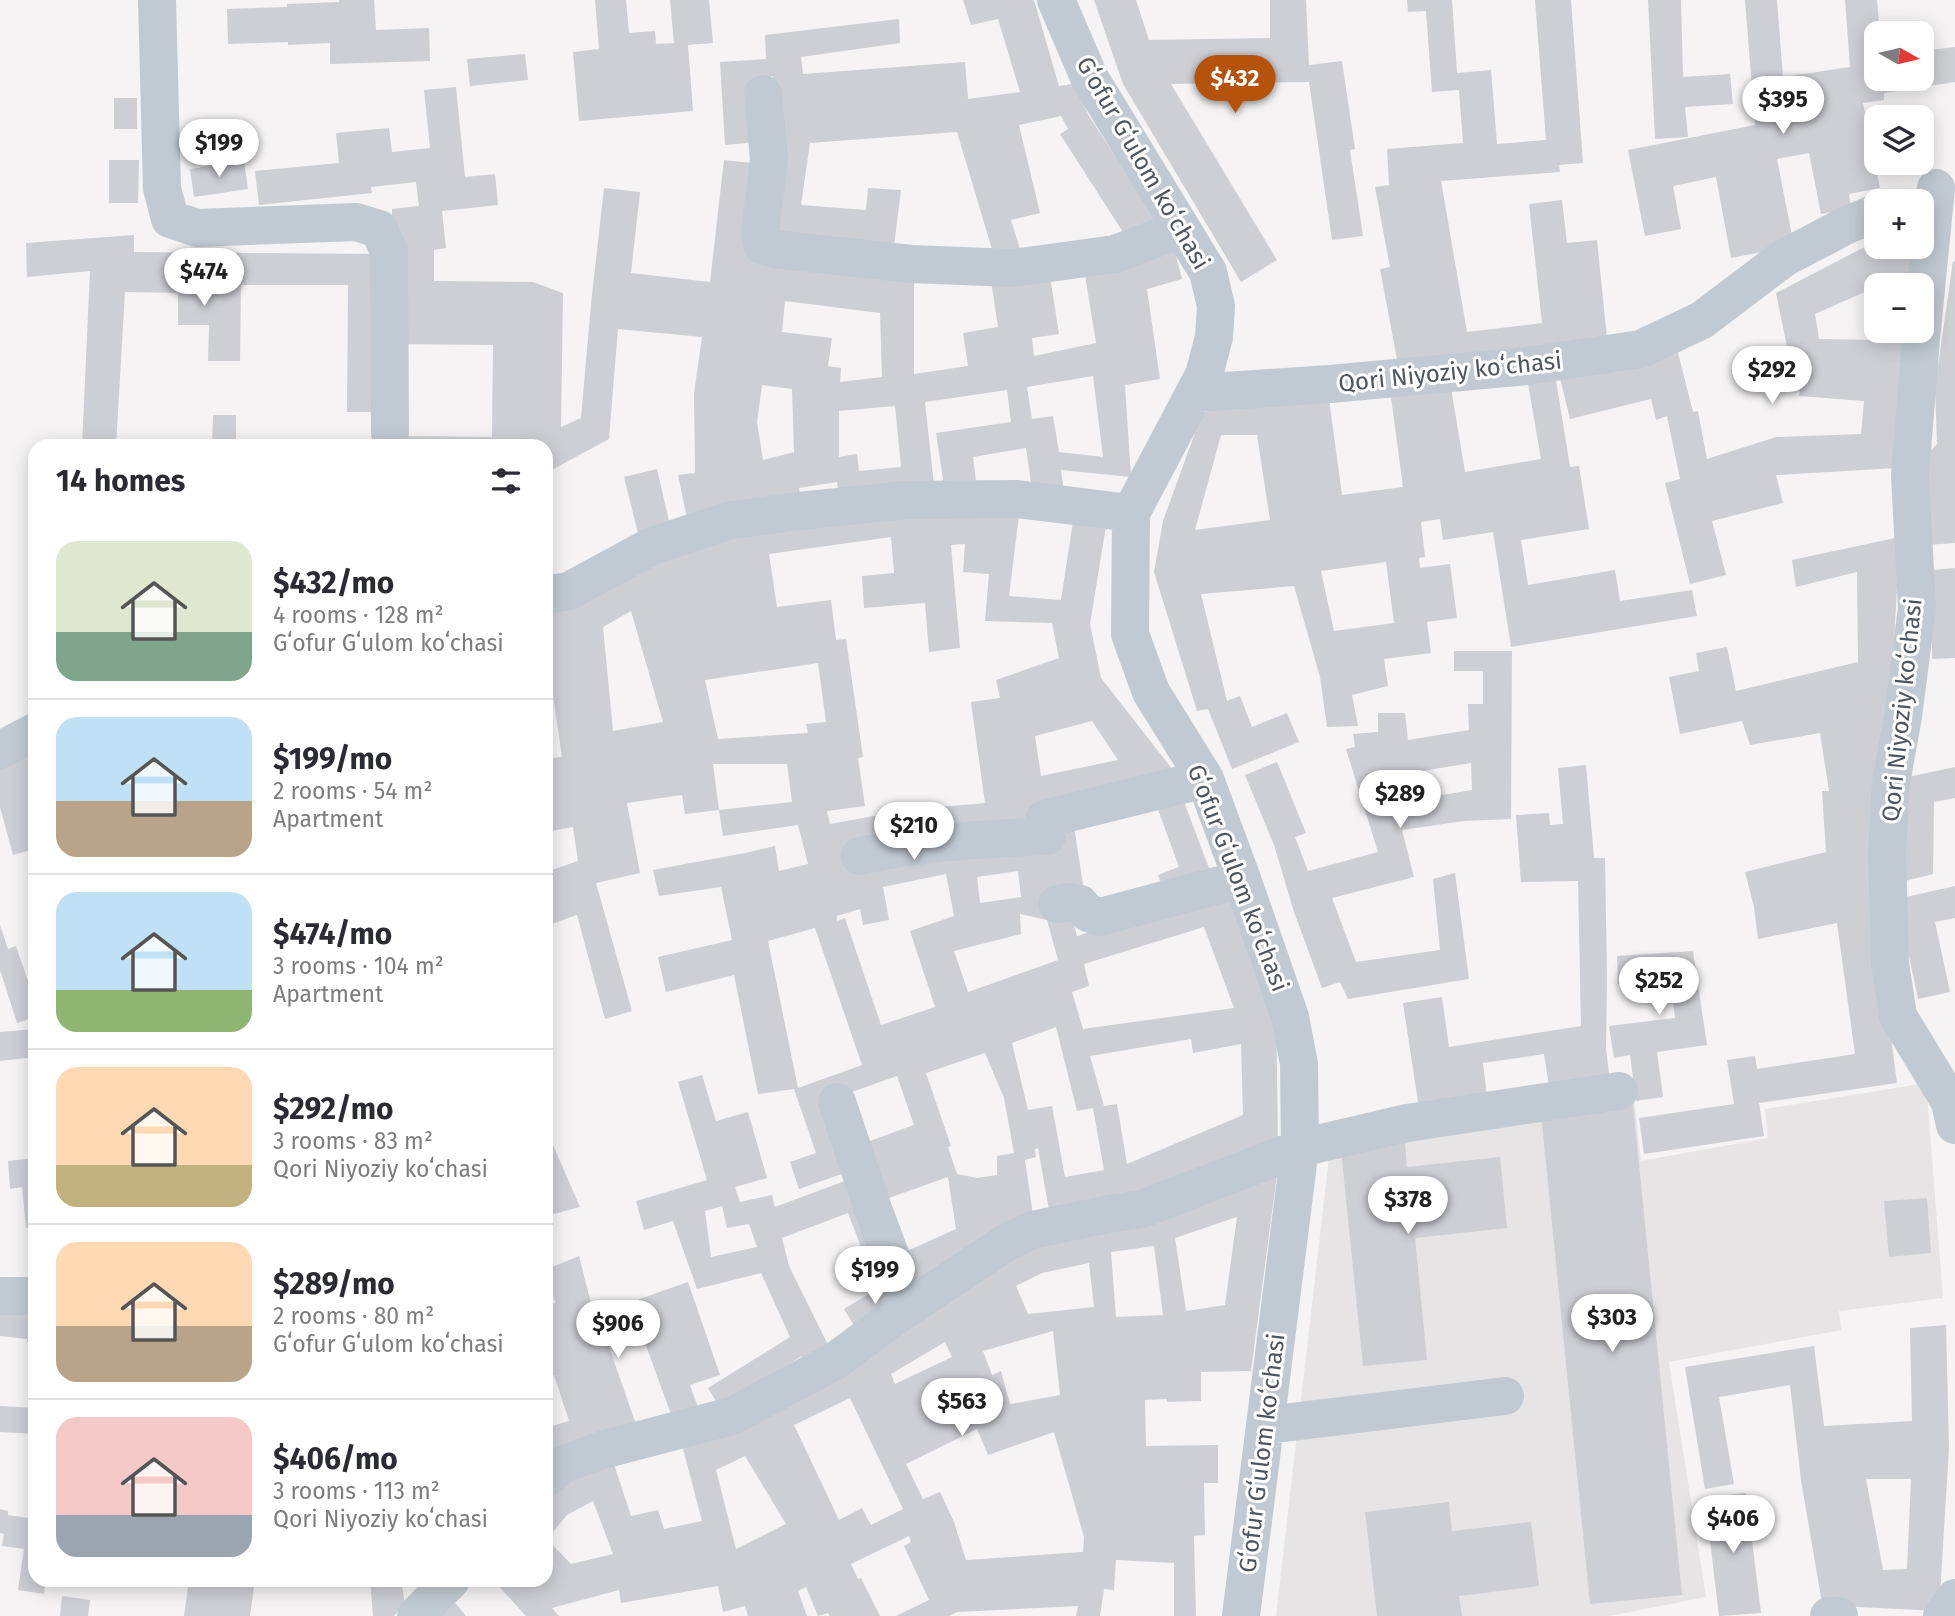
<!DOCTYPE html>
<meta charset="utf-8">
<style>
:root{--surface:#fff;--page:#f7f7f7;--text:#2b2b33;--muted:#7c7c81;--line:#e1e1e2;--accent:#b45309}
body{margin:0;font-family:"Fira Sans",sans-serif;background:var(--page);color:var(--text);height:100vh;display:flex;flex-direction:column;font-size:26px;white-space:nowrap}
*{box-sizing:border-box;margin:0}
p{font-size:23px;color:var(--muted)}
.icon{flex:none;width:38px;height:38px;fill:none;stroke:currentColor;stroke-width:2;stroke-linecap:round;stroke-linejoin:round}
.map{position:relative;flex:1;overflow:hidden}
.side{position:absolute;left:28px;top:439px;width:525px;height:1148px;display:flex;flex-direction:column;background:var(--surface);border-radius:21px;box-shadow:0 4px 18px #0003}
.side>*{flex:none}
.needle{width:46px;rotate:98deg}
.tools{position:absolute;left:1864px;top:21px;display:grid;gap:14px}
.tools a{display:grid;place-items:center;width:70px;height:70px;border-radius:14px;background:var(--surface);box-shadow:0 4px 18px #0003;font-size:35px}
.price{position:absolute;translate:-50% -60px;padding:0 16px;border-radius:24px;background:#fff;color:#222;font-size:23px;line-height:46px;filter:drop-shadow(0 2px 4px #0008)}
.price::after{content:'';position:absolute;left:50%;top:42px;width:21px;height:16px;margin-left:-10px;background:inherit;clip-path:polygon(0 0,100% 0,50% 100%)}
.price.on{background:var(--accent);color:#fff}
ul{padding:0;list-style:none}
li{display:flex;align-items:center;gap:21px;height:175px;padding:0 28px}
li+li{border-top:2px solid var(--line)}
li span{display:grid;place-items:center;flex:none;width:196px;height:140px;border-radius:21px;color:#555}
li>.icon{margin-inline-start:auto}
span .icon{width:84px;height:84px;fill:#fffc;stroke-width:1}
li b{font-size:30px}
h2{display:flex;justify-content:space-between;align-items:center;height:84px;padding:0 28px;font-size:30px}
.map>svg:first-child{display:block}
.education{fill:#e6e4e5}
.building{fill:#cdcfd5;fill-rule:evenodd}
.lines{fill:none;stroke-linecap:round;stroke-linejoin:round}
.minor{stroke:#c1cad2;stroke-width:38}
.labels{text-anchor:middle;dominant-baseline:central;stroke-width:6;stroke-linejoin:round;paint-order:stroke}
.street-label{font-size:24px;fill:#4a5661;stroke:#fff}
</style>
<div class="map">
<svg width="1955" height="1616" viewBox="0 0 1955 1616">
<rect width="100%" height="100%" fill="#f5f3f3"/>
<path class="education" d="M1926,1083L1943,1298L1839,1311L1841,1330L1669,1362L1706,1597L1609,1616H1276L1330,1149L1634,1097L1641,1161L1768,1138L1765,1109Z"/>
<path class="building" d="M339,0H374L376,30L429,28L430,61L330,64V43L288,45V42L228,44L227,9L287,7V4L339,2Z
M595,0H626L629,33L655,31L656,44L674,43L670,0H709L713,43L688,45L693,111L579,121L573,52L599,49Z
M963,0H1034L1059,86L1074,84L1089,116L1157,221L1128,240L1060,134L1068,129L1061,116L1019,125L1040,213L1011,220L1022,256H994L957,132L810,143L801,205L866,210L868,188L901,190L893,254L767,237L776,114L773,76L753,81L757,142L725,145L720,62L766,59L765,35L899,19L900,43L801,57L803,74L965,62L968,99L1020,92L998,19L971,25Z
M1094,0H1136L1149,40L1270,38V0H1306L1309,65L1342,61L1355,149L1350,150L1363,236L1332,240L1309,82L1171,84L1277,260L1241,282L1123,84Z
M1407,0H1452L1457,73L1491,70L1497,144L1546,140L1535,0H1571L1583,163L1559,165L1560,172L1441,181L1467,332L1542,323L1529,204L1562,200L1567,243L1597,240L1608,348L1399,370L1380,269L1390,267L1375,187L1389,185L1387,149L1463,143L1459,90L1432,92L1426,11L1408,12Z
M1648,0H1681L1683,77L1730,74L1733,104L1685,107L1688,137L1655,139Z
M1745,0H1777L1783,77L1850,67L1845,0H1877L1880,33H1876V79H1922V51L1955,47V82L1884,93V100L1863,103L1880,188L1849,194L1851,208L1821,214L1809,153L1777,159L1794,246L1731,258L1716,177L1673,186L1681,229L1645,236L1628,150L1755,125Z
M525,54L528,80L470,86L467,59Z
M456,87L465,177L495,174L498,205L442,211L446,248L434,250V281L533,282L563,293L561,427L581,418L591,304L604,188L640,192L631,273L710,282L724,160L761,164L751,254L914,272V374L968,366L963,333L998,327L991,281L1050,276L1059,334L1032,338L1034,356L1096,343L1084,269L1173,244L1182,279L1147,289L1160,379L1125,385L1131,477L1061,470L1064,492L1033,496L1026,448L973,457L976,481L944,486L936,433L1011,422L1007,390L925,402L934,485L839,495L837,482L799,488L801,502L689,528L678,475L695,473L694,393L702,337L618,329L609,439L546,473V446H399V436L492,437L493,345L392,344V209L419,206L416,182L371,187L372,193L259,205L255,171L339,163L336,133L389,128L392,152L430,148L424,90ZM785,301L880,313L882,377L840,382L841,368L828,366L832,338L782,332ZM1093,376L1103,457L1059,452L1053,416L1032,419L1027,387ZM762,385L792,389L794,452L763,460L757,422ZM895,406L901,467L859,471L857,454L839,457V411Z
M114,98H137V129H114Z
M109,160H139L138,203H109Z
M244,161L248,189L194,197L190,169Z
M134,235V252L381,254L379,412H347L348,285H241L240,361H208L209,325H178V293L125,292L116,446H82L90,271L27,277L26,243Z
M1876,241V247H1916V285H1876V287L1815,314L1819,339L1883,340V331H1911L1896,468L1776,475L1783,503L1712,521L1726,575L1690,584L1665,483L1680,479L1667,416L1656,420L1651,399L1570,419L1560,378L1677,349L1693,412L1698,411L1707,459L1776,437L1861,434L1864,401L1799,396L1803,368L1791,366L1776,293Z
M1953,261L1955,262V543L1925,545L1923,459L1937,444L1935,387Z
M1554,368L1570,467L1579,466L1589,529L1521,540L1528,585L1615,570L1620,601L1692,590L1697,616L1511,647L1493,532L1443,540L1440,519L1421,522L1425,557L1419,558L1420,568L1450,564L1457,618L1427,622L1431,653L1384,659L1388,686L1352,695L1358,726L1327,727L1320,677L1294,586L1201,594L1227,701L1240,696L1252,727L1287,713L1299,742L1232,769L1208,709L1197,711L1154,572L1163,521L1201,416L1221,400L1329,399L1342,495L1403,487L1390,390L1450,382L1465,472L1541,459L1526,372ZM1221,435H1257L1270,520L1195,530ZM1386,562L1394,623L1334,631L1321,571Z
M213,415H236V446H212Z
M657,469L672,534L640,541L624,477Z
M1020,507L1009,596L1061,600L1074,515L1107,520L1090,624L1101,678L1180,779L1073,820L1084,891L1071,913L1077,936L1235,886L1276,1004L1278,1146L1136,1203L1049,1210L1038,1148L1035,1149L1036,1157L1025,1160L1034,1222L912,1293L896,1256L956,1229L948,1177L875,1203L856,1146L914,1125L897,1076L832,1099L856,1169L799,1189L790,1162L816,1153L794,1089L758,1094L734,975L666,992L658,957L732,940L721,887L659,896L653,870L745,853L775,846L779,871L808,864L798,825L723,836L719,810L792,802L787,764H713L719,810L685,814L682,795L627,803L640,873L596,883L632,1011L605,1019L577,915L546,926V872L578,861L573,827L546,832V759L562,757L546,647V610L682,539ZM891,537L894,573L862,576L864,608L925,603L929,652L960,648L951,545L965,544L963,572L989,574L985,621L1052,623L1059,658L996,680L1000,698L971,702L985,803L907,810L830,824L827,811L865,806L858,758L863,757L846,639L836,640L831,600L777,607L769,554ZM631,611L663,722L613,731L603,627ZM818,663L826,722L806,724L808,733L718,739L705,680ZM1092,721L1118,760L1041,776L1035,736ZM1018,871L1021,897L980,903L977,877ZM946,874L954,916L910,931L935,1007L881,1025L845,918L837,921V916L860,909L863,925L889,920L883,887ZM1020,914L1047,920L1058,960L968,992L954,951L1021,934ZM1204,927L1234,1008L1083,1029L1072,992L1089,986L1084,964ZM815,928L862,1065L798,1088L768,941ZM1056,1027L1077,1111L1093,1108L1104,1170L1065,1177L1052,1106L1028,1110L1012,1043ZM1191,1039L1193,1053L1241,1044L1243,1115L1127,1164L1117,1104L1104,1106L1090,1056ZM985,1053L1004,1098L1014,1153L997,1156V1175L977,1178L957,1174L948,1147L951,1146L926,1073Z
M1900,537L1891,692L1885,993L1897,1083L1759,1103L1764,1136L1644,1154L1639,1118L1734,1104L1727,1060L1755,1056L1757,1069L1855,1054L1837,923L1758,939L1754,907L1745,872L1826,852L1822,791H1829L1820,733L1750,745L1742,721L1680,734L1669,677L1699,671L1696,653L1727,647L1736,691L1858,662L1857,572L1796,587L1792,560Z
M1955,568V658L1932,659V570Z
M1454,651H1512L1511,819L1464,821L1402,830L1414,877L1332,898L1356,962L1440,950L1433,879L1455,873L1469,979L1348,999L1340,982L1322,988L1294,912L1274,845L1245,775L1277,762L1306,833L1295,837L1308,871L1378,852L1346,749L1355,747L1353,734L1378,732V713H1405L1408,740L1469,730L1468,704H1483V671H1454ZM1471,763L1472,790L1389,804L1383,784L1394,781L1392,776Z
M35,754V849L13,855L0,807V769Z
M1586,765L1594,858H1605L1607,976L1606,1049L1610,1081L1550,1092L1544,1054L1483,1063L1488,1105L1420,1115L1403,1003L1442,997L1449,1047L1581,1026L1578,881L1521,882L1516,815L1549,813L1550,825L1563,824L1558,768Z
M1955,767V798L1934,802L1933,874L1901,882L1908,777Z
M1180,791L1213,879L1166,896L1158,875L1179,867L1155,801Z
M1955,886V918L1935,922L1950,992L1918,999L1897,899Z
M0,925L8,949L16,946L29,984L35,982V1017L17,1023L0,970Z
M1693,951L1707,1045L1657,1052L1663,1097L1636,1101L1630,1055L1614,1058L1609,1026L1675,1018L1671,983L1618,984L1617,956Z
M35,1029V1057L0,1061V1032Z
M702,1075L716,1121L748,1112L767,1178L735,1187L740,1202L772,1195L775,1207L858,1176L886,1252L866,1260L848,1213L782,1238L789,1266L830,1349L804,1363L802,1356L720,1408L708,1388L790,1337L761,1273L697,1289L673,1221L644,1230L636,1201L707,1180L678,1082ZM722,1206L727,1228L749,1224L757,1247L711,1257L705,1211Z
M1633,1104L1682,1595L1590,1604L1541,1113Z
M546,1129L580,1207L546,1216Z
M1405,1143L1407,1167L1500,1157L1507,1228L1415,1238L1427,1360L1363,1366L1341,1150Z
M35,1158V1227L26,1228L22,1187L10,1189L8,1161Z
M1278,1167L1251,1371L1201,1372V1401L1167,1402V1399L1145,1400L1146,1446L1218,1445V1483H1204L1205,1535L1194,1536L1196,1616H1174V1563L1116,1560L1114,1590L1104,1589L1100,1616H1076L1078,1606L957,1612L949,1616H896L929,1600L904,1546L911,1542L909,1536L851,1564L858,1579L861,1578L880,1616H830L828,1613L818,1616L806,1587L798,1591L807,1616H748L745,1606L723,1612L718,1586L621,1603L619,1590L552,1608L559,1616H526L493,1580H546V1494L613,1461L631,1516L658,1510L664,1529L702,1521L682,1445L1033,1240ZM1237,1217L1225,1305L1186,1311L1175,1238ZM1154,1246L1163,1315L1116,1317L1111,1252ZM1089,1263L1094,1307L1028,1314L1016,1286L1042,1273ZM1053,1331L1060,1395L1010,1404L1001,1371L992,1375L983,1351ZM945,1342L952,1357L895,1384L891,1374ZM850,1398L903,1509L871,1525L862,1508L839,1520L794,1425ZM977,1429L988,1455L1054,1432L1084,1537L1083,1552L966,1560L954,1522L940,1492L923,1499L906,1464ZM745,1456L786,1524L736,1549L716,1470ZM593,1501L613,1554L571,1564L547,1539L567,1515Z
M1927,1198L1931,1253L1889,1257L1884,1201Z
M579,1256L594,1315L688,1282L720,1375L690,1385L702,1419L676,1428L641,1332L608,1344L639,1433L546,1468V1428L569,1421L554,1375L546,1378V1306L555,1303L547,1269Z
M892,1280L906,1304L858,1332L844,1309Z
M35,1301V1343L27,1342V1339L0,1336V1302Z
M1946,1325L1949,1448L1939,1611L1858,1607L1823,1609L1801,1480L1790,1385L1719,1397L1734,1484L1705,1489L1685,1367L1814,1346L1824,1426L1912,1421L1910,1328ZM1866,1479H1911L1907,1569L1883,1570Z
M0,1406L35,1408V1434L0,1432Z
M1746,1493L1761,1613L1719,1616L1705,1498Z
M1449,1502L1452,1531L1531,1522L1539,1586L1459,1596L1462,1616H1377L1365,1512Z
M0,1509L8,1511V1515L35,1519V1580H46L44,1594L18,1590L24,1549L2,1546L4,1534L0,1533Z
M189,1580H255L250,1616H184Z
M283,1580H309L308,1587L284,1584Z
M370,1580H401L405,1604L394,1616H373Z
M62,1596L90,1600L88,1616H60Z
M455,1603L466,1616H442Z"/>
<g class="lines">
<path class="minor" d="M157,0L162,188L170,219L197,228L356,222L379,229L389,252L390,433
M1056,0L1089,77L1208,272L1216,306L1214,337L1204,375L1131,513L1130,634L1151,692L1205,779L1242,879L1290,1017L1299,1064L1300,1148L1241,1616
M763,94L769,159L760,233L762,245L774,249L911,264L1013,268L1115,254L1181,229
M1936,188L1921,339L1910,475L1917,608L1903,716L1891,783L1887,851L1890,963L1898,1016L1950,1102L1955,1125
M1196,393L1330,384L1527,366L1641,349L1702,320L1784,258L1847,225L1876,213
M546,595L569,591L652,546L731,520L799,511L906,500L1017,499L1131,513
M0,750L35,732
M860,856C921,842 983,839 1047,836L1044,819L1205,779
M1057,904L1069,902L1080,904L1088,913L1100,917L1242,879
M837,1102L873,1209L901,1284L913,1304
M0,1296H35
M1266,1425L1505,1396
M546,1478L564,1464L602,1450L732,1416L835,1361L900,1313L1007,1242L1032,1230L1109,1214L1142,1209L1300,1148L1407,1123L1619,1091
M416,1616L451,1580
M1829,1616H1839
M1942,1616L1955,1598"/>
</g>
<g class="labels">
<g class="street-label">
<text transform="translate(1143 163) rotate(60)">Gʻofur Gʻulom koʻchasi</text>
<text transform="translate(1450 372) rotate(-6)">Qori Niyoziy koʻchasi</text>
<text transform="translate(1902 710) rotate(-84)">Qori Niyoziy koʻchasi</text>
<text transform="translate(1238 878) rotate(69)">Gʻofur Gʻulom koʻchasi</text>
<text transform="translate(1262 1453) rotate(-83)">Gʻofur Gʻulom koʻchasi</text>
</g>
</g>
</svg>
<div class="tools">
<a><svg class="needle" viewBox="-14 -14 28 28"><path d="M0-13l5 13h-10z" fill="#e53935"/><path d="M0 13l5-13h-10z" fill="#7c7c81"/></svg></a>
<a><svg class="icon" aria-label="layers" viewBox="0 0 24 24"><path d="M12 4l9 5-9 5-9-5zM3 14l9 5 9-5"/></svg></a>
<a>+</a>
<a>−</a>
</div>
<b class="price on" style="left:1235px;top:115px">$432</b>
<b class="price" style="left:1783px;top:136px">$395</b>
<b class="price" style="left:219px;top:179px">$199</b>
<b class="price" style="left:204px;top:308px">$474</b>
<b class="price" style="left:1772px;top:406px">$292</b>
<b class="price" style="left:1400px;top:830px">$289</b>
<b class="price" style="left:914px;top:862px">$210</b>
<b class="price" style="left:1659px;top:1017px">$252</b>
<b class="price" style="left:1408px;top:1236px">$378</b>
<b class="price" style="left:875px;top:1306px">$199</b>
<b class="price" style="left:1612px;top:1354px">$303</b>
<b class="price" style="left:618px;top:1360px">$906</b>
<b class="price" style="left:962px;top:1438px">$563</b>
<b class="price" style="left:1733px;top:1555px">$406</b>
<section class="side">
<h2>14 homes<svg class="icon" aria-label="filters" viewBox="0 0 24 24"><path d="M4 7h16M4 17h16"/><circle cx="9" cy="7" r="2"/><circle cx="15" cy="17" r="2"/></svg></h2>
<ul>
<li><span style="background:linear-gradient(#dfe7d0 65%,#7fa58c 0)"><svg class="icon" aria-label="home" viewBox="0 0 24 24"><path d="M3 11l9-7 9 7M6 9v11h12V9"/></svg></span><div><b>$432/mo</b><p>4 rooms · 128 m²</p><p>Gʻofur Gʻulom koʻchasi</p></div></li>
<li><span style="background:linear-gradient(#bfe0f5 60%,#b9a48a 0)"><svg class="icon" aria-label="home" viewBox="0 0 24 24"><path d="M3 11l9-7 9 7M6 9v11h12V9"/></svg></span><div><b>$199/mo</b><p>2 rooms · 54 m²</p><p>Apartment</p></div></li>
<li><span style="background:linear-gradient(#bfe0f5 70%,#8fb573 0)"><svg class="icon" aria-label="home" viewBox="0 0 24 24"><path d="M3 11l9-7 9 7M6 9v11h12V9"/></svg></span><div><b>$474/mo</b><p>3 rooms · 104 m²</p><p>Apartment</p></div></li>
<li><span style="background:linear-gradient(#ffd9b3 70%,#c2b280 0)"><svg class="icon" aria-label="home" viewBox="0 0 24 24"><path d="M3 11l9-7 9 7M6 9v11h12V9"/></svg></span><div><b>$292/mo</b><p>3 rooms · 83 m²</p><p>Qori Niyoziy koʻchasi</p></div></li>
<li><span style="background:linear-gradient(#ffd9b3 60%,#b9a48a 0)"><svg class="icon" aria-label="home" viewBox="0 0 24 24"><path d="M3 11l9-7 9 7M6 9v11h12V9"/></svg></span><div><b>$289/mo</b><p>2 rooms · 80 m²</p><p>Gʻofur Gʻulom koʻchasi</p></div></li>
<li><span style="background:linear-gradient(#f6c9c9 70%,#9aa5b1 0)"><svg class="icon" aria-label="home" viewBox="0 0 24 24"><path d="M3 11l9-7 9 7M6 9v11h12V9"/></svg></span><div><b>$406/mo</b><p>3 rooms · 113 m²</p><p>Qori Niyoziy koʻchasi</p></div></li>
</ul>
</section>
</div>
